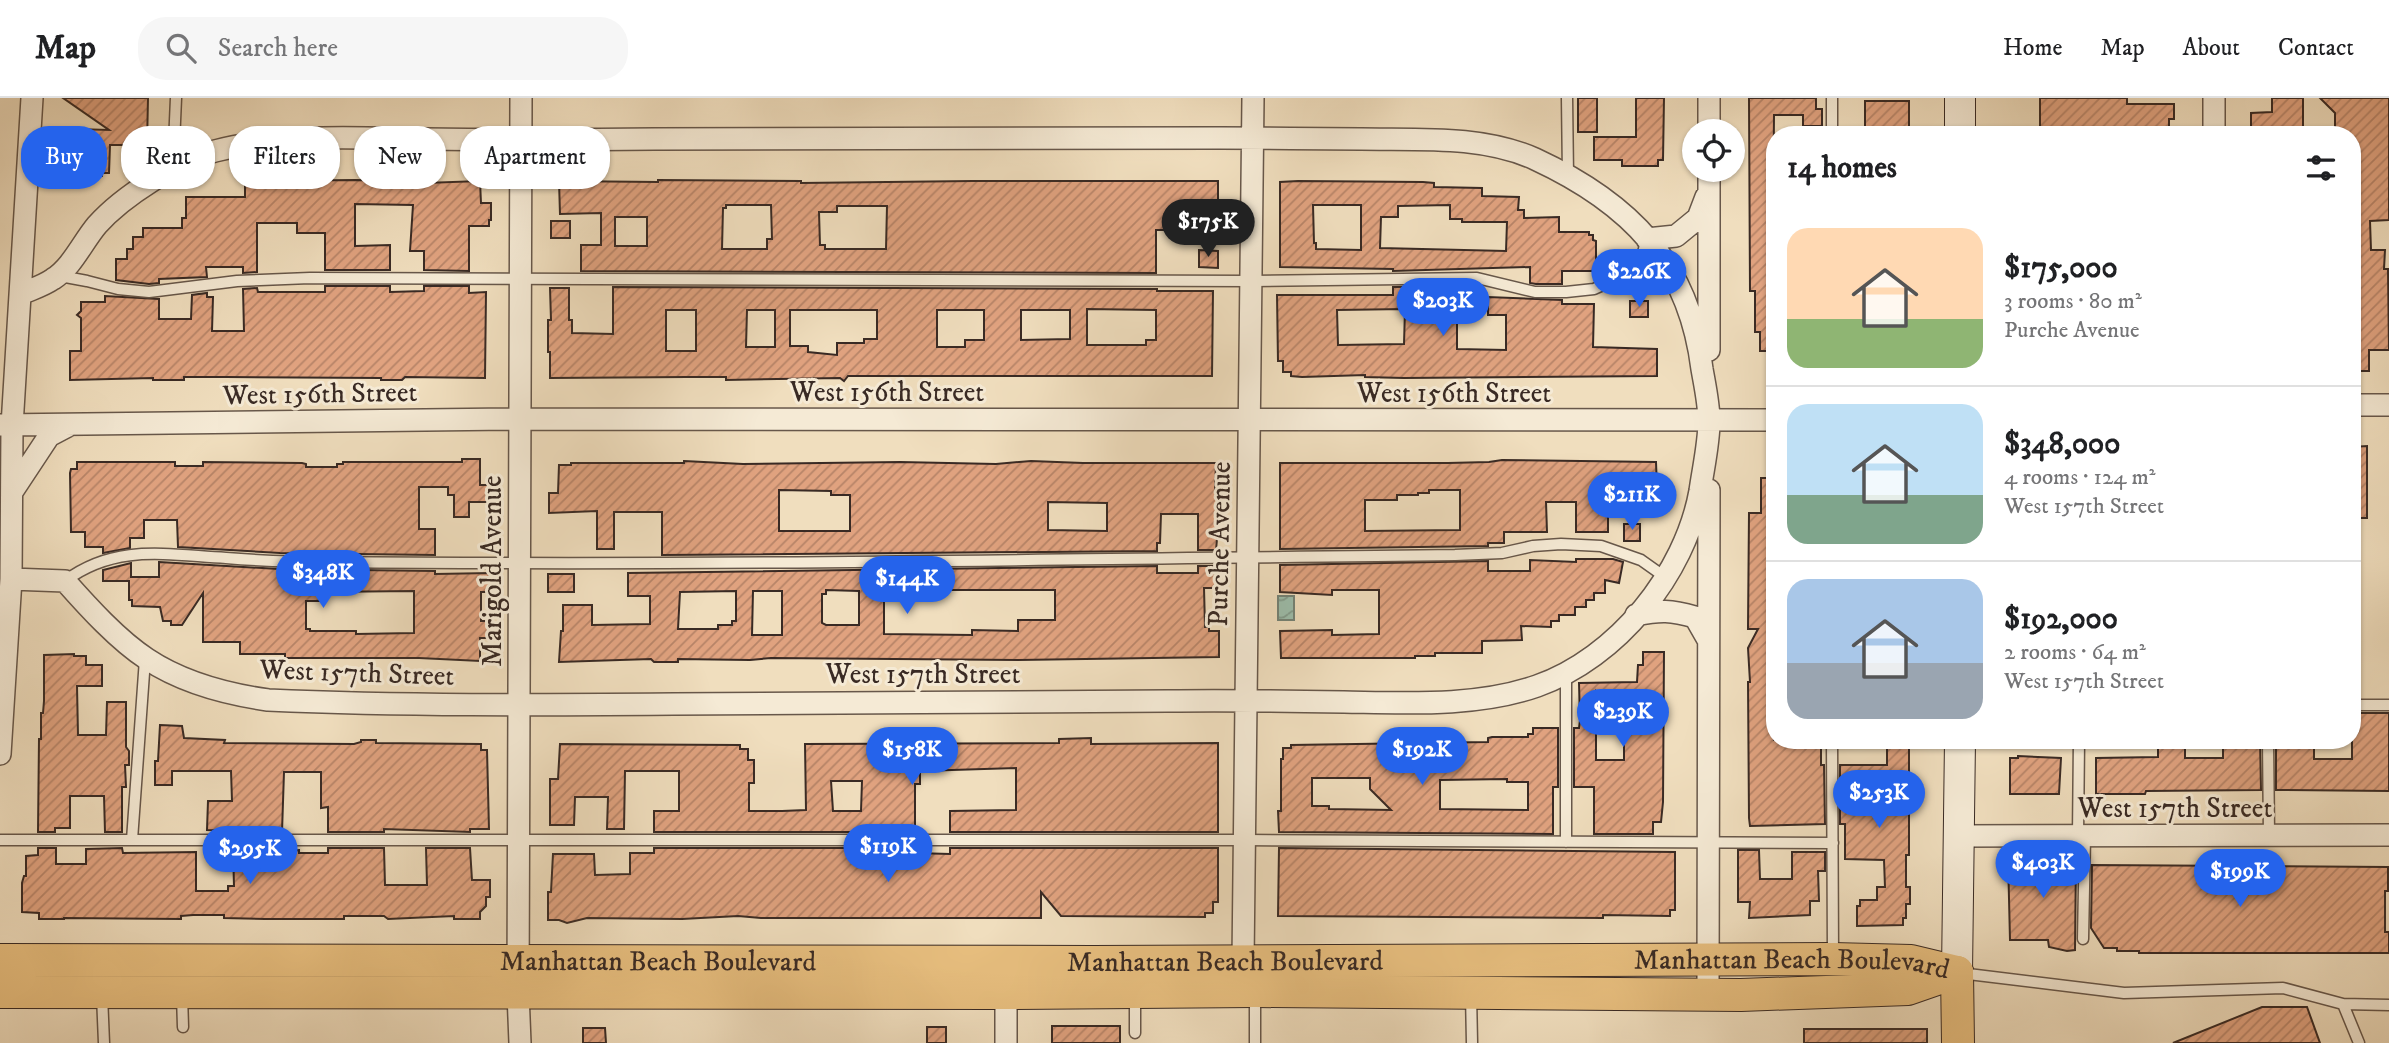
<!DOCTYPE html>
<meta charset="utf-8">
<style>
:root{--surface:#fff;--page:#f6f6f6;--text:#202124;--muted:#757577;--line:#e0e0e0;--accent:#2563eb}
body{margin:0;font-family:"IM FELL DW Pica",serif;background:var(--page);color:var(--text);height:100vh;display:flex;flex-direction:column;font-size:26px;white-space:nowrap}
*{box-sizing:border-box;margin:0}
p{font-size:23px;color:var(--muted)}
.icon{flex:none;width:38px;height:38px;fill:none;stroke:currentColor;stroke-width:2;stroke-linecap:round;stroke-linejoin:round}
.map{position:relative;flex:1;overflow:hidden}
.sheet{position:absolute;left:1766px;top:28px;width:595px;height:623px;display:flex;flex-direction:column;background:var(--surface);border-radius:28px;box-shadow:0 2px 5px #0004}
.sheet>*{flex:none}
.top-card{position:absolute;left:21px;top:28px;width:665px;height:63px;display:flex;gap:14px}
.controls{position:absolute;left:1682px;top:21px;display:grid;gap:14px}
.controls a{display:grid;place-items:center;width:63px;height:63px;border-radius:50%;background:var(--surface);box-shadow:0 2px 5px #0004;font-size:35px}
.price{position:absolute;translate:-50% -60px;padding:0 16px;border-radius:24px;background:var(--accent);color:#fff;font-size:23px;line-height:46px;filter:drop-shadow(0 2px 4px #0008)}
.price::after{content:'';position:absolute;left:50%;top:42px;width:21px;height:16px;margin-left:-10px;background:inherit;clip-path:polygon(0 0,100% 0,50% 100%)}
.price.current{background:#222;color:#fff}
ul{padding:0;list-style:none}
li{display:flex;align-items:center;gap:21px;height:175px;padding:0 21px}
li+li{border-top:2px solid var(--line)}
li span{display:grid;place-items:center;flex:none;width:196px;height:140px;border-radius:21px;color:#555}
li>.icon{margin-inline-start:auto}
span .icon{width:84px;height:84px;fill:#fffc;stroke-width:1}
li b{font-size:30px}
h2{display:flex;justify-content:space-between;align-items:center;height:84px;padding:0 21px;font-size:30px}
.pill{padding:0 24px;border-radius:28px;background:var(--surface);box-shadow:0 2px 5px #0004;font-size:24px;line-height:63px}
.pill.current{background:var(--accent);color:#fff}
header{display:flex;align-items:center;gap:42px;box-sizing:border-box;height:98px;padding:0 35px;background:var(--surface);border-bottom:2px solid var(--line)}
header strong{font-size:33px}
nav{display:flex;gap:38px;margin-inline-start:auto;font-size:24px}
.search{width:490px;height:63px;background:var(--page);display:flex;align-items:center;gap:18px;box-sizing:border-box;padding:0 24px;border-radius:28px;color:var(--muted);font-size:26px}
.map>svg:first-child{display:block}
.water{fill:url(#water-waves);stroke:#748275;stroke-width:2}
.building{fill:url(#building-hatch);stroke:#392a24;stroke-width:2;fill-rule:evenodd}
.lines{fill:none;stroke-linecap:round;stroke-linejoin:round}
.lane-casing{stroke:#67574a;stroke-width:13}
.street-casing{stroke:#67574a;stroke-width:24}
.secondary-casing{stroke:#392a24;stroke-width:32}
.primary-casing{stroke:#392a24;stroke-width:34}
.lane{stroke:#f5ead5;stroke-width:10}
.street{stroke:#f5ead5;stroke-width:21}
.secondary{stroke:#f5ead5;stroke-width:30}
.primary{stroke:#e8bf7f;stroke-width:32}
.labels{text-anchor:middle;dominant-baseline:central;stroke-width:6;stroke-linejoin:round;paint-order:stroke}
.street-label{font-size:28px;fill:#392a24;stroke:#f5ead5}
</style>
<header>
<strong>Map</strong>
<div class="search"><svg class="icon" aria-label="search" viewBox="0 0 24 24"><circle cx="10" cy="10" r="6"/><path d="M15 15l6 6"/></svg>Search here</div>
<nav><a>Home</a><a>Map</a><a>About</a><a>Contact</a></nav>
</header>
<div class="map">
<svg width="2389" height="945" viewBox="0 0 2389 945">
<defs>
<pattern id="water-waves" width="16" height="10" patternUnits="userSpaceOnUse" patternTransform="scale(1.75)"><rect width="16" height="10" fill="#9cbdab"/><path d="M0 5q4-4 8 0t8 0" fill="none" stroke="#809a8b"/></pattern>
<pattern id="building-hatch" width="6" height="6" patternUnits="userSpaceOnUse" patternTransform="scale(1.75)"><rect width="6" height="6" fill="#e0a27f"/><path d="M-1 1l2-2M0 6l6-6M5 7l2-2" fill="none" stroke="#b78468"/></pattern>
</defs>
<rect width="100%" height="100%" fill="#f0debe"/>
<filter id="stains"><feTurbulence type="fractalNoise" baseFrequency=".00286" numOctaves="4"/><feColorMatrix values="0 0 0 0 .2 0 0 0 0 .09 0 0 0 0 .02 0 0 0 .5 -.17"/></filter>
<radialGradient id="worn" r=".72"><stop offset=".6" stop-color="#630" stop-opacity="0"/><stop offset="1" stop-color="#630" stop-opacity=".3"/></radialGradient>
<path class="water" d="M1278,498H1294V522H1278Z"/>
<path class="building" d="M63,0H148L147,47H110L109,75H102V78H90V86H74L76,31L109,32Z
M1578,0H1597V34H1578Z
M1636,0H1664L1663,62H1658V68H1622V62H1594V39H1636Z
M1749,0H1816V11H1822V28H1803V17H1774L1773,129H1774V253H1760V234H1755V193H1750Z
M2040,0H2127V6H2174V21H2169V37H2040Z
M2272,0H2303V37H2272V33H2251V15L2272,14Z
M2320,0H2389V122L2370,123L2371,152H2385L2384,171H2388L2389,252H2369V273H2352V37H2335V15Z
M1865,3H1909V37H1865Z
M355,82L425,83V85L480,83L481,105H491V122H489V128H469V173L424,172V153H410L413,107L355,106V148L390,147V172H325V135H297V125H257V174L243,175V169H206L207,179L159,181V185L149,186L116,182V161H127V151H133V139H143V130H182V120H186V99H245V83Z
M658,82L801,83V85L973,83H1218V124H1175V132H1156V175L581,173V147H601V115L560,116L559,83L658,84ZM726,107H771L772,141H767V151H722L723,110H726ZM837,108H887L886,151H825V147H820L819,114H837ZM615,119H647V148H615Z
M1298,83L1423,84L1434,85V89L1482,90V98L1519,99L1518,112H1524V120L1559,119V134H1589V137H1593V142L1596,143V162H1612V174L1595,181V173H1562V186H1536L1530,185V169L1393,173V171L1280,169V84ZM1313,107H1361V152L1316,151V145H1314ZM1450,107V121H1462V124H1507L1506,153L1380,150L1381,119H1398V108Z
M551,123H570V140H551Z
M1199,152L1218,153V170L1199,169Z
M325,188H390V194L424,193V188H469V195L486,194L485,280L405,279L402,282H381V280L226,279H184V282H153V280L70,282V253H81V220L77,217L81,213V204H105V198L159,201V221H191L192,197L207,195V199H213L212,233H244L243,191L257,190L258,194H325Z
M1462,188V211H1457V251L1506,252V217H1488V199L1562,202V206H1594L1593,249L1657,251V278L1404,280L1365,279V277L1302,279L1291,278V274H1283V263H1278L1277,197H1393V189ZM1405,211L1404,246L1338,247L1337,212Z
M613,189L1157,191V193H1213L1212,278H848L844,283L840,280L726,282V279H687L550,280V254H548V222H551L550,190H569V222H572V235L613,236ZM1087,211L1156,212V242H1146V247H1087ZM666,212H696V253H666ZM747,212H775V249H746ZM790,212H877V241H864V245H837V257L808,254V248H790ZM937,212H984V242H965V249H937ZM1021,212H1070V241L1021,242Z
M1630,203H1648V219H1630Z
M2367,348V420H2352V349Z
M462,361H480V387H491V404H469V419H454V397H448V389H419V431H435V457L280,455L178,449L177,422H144V440H130V450L103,455V449H85V434H71L70,375L71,371H77V364H175V368H203V364L302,365L306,366V369H337V366H343V364H462Z
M1502,362L1656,364L1657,391L1608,392V434H1576V404H1546L1547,434H1504V445H1488V448L1280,451V365H1448L1489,364ZM1429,392H1460V432L1365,433V402H1397V397H1418V395H1429Z
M684,363L743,366L900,364L996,366L1031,363L1083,365H1216L1215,391H1217L1219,397V419L1216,452H1198V416H1161L1160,445H1157V453L662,457V414H614V451H597V413L549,415V395H558L559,367H571V365H684ZM779,392L831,393V397H850V433H779ZM1048,404L1107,405V433L1048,432Z
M1761,380H1774V642H1788V647H1821V667H1824L1825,726L1750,728L1749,720L1748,584H1750L1748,550L1758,531H1748L1749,415H1761Z
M1624,426H1640V443H1624Z
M1576,461H1613L1623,464L1619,485L1605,482V495H1594V502H1586V509H1575V517H1559V523H1551V529L1521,528L1522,542L1482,543V555H1435V558H1415V560H1281L1280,533L1332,532V537L1379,536V492H1332V497L1280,494V467L1488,463V473H1530V462L1576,464Z
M159,464L279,471L435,473V476L491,475V494H481V523H491V540H480V563L419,560H285V556H240V544H203V495L182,527H171V523H163L160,509L132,508V502H129V483H103V472L131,465V479H159ZM414,493V535L356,536V533H310V531H306V503H320V494Z
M1157,468V475H1198V468H1215L1217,490H1204L1205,529H1209V533H1219V559L1018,562L771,560L750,562L678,561V564H654L651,561L559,564L561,533H563V507H592V527L650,526V498H628V475ZM826,492L859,493V527H826L822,525V496H826ZM884,492H1055V522H1018V533L972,532V537L884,536ZM736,493V523H732V527H718V531H678L680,494ZM753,493H782V537H752Z
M548,476H574V494H548Z
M1643,554H1664L1663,704L1661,724H1653V736H1594V689H1574V630H1579L1580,622L1579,585L1637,584L1638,567H1643ZM1596,594L1624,639V662H1596Z
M74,556V558H86V567H102V588H77L78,637H106L107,604H126V649L129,653V667H125L126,689H122V734H105L104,698H70V730H55V734H38L39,641H41V615H43L44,603V557Z
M2352,615H2389V693L2276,692V642H2314V661H2352Z
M160,627L182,628L184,640L225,642L224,645L354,646L361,644V642H376V645L481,646V652H487L489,731H470V734L384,731V734H328V709L321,710V674H284L282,734L207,732L208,703H232L231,673H172V687H155V663H158Z
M1533,630H1558V689H1553V736L1279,734L1278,713H1281V661H1283V650H1291V647L1488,644V640L1492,639H1528V636H1533ZM1312,680H1370V691L1391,712L1329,711V708H1312ZM1507,681V684H1528V712L1440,711V682Z
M1091,640V646L1218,645V734H950V713L1016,712V670L920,673V686H915V734H654V713H679V673H625L624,731H607L608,699H575L574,727H550V681H558L560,646L740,647V651H748V662H754V685H749V713H782L806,712L805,646L1059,645V641ZM831,683H862L861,713H833Z
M2158,642H2185V660H2223V642H2260L2261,692L2146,693L2145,696H2096V660L2158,659Z
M1887,647H1909V757H1906V789H1910V806H1906V820H1903V827L1857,828V808H1860V802H1877V789H1885L1884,762L1845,761V726H1840V667H1887Z
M2018,658L2061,660L2059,696H2010V660H2018Z
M38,750H56V766H86V751L122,750L123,755L196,754V793H228V788H234L233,750H282V753L299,752V755H328V750H384L385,787H427L426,750H470L472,782H490V799H486V808L480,814V821H454V818L388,821L384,818H344V821H265L224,820V817H193L181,818V821L64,820V821H39V815L22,814V785L24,778H26V758L38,757Z
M654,750H915V755L950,756V750H1218V804H1213V815H1205V819L1061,818L1041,794V820H761L738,818L682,821L587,820L567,825L559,822H548V794H551L553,756H594L595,777L630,776V755H654Z
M1279,750L1675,754V812H1670V818L1603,817V820L1278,818Z
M1738,752H1759L1760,781H1792V754H1825V773H1818L1819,803H1810V817L1749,820L1750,804H1738Z
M2008,759H2076L2075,852L2067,853L2049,849L2048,842H2010Z
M2092,767L2388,769V793H2385V834H2389V855H2139V853H2117V850H2104L2091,830Z
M2262,909H2307L2320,945H2173Z
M1052,928H1120V945H1052Z
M927,929H946V945H927Z
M583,930H605L606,945H583Z
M1804,931H1927V945H1804Z"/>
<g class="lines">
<defs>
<path id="lane" d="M176,0L174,46L181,65
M1567,0L1568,78
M1832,37V0
M60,178L87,183L118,191L149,194L237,183L310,180L1251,183L1477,180L1535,194H1566L1594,191L1623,178L1641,161L1647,141
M65,483C116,445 167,457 226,460C262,463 297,464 332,464C706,468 1081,461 1455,457L1502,455L1533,448L1561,446L1601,448L1641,462L1665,479
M1566,576V744
M2352,607H2389
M1832,642L1833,858
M2268,642L2269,737
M2078,738L2079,642
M0,742H1245L1833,745
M132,742L145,561
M2083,841L2085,738
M1960,875L2124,895L2283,890L2343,906L2359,945
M1255,896V945
M1471,896L1472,945
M102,897L104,945
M182,897L183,929
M2343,906L2389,907
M1135,935V896"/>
<path id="street" d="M1709,0V33
M2214,0V37
M1709,72V252
M1647,141L1676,138L1698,120L1706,99
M2352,307H2389
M0,327L520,321L1774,322
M12,394L49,338L68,328
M11,481L65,483C88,509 118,542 147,561C183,585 226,596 268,602C403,608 539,607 674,606C839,605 1003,604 1168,603C1227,602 1286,603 1344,604C1407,605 1477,609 1537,588C1617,560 1685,476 1700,393C1703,371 1709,346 1709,323C1709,306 1705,288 1702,271C1689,165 1630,105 1535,61C1482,37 1418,42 1361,41C1314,41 1267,40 1220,40C1032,41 844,41 655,41C579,42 503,42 426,41C356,40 284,35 215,53C178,63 123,98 97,127C82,145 72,169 53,181C43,188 32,191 21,196
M1636,517C1660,512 1671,512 1695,519L1707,540
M0,656L11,481L12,328L32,0
M1961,738L2389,737
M1245,876L1243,863L1253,0
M1708,895L1709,392
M520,945L518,895L521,0
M1006,945V884"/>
<path id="secondary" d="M1960,0V37
M1957,874L1960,642"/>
<g id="primary">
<path id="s1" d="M0,862L1093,864L1833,861L1911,863L1957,874"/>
<path d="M1957,874L1958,945"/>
<path d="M0,894L1006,895L1255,893L1741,897L1908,891L1957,874"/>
</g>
</defs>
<use href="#lane" class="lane-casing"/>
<use href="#street" class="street-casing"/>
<use href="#secondary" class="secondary-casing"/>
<use href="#primary" class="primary-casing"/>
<use href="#lane" class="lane"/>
<use href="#street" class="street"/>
<use href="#secondary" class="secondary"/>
<use href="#primary" class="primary"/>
</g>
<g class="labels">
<g class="street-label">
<text x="887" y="294">West 156th Street</text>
<text x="1454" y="295">West 156th Street</text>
<text transform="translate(320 296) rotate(-1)">West 156th Street</text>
<text transform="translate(1220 446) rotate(-89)">Purche Avenue</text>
<text transform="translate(492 473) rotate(-90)">Marigold Avenue</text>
<text transform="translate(357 575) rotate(2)">West 157th Street</text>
<text x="923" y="576">West 157th Street</text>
<text x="2175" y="710">West 157th Street</text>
<text stroke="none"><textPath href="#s1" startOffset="658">Manhattan Beach Boulevard</textPath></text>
<text stroke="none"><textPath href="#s1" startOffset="1225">Manhattan Beach Boulevard</textPath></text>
<text stroke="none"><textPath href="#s1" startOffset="1792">Manhattan Beach Boulevard</textPath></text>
</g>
</g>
<rect width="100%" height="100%" filter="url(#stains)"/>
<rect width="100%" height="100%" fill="url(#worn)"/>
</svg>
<div class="controls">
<a><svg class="icon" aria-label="locate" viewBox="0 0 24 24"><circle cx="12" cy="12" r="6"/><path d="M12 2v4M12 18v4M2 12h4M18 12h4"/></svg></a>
</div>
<b class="price current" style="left:1208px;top:161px">$175K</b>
<b class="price" style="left:1639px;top:211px">$226K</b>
<b class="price" style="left:1443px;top:240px">$203K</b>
<b class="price" style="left:1632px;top:434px">$211K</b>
<b class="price" style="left:323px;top:512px">$348K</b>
<b class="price" style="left:907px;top:518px">$144K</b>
<b class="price" style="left:1623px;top:651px">$239K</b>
<b class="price" style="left:912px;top:689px">$158K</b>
<b class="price" style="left:1422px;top:689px">$192K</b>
<b class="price" style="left:1879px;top:732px">$253K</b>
<b class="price" style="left:888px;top:786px">$119K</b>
<b class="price" style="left:250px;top:788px">$295K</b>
<b class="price" style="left:2043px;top:802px">$403K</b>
<b class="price" style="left:2240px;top:811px">$199K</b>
<div class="top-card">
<a class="pill current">Buy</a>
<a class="pill">Rent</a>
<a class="pill">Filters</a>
<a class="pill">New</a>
<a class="pill">Apartment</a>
</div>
<section class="sheet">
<h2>14 homes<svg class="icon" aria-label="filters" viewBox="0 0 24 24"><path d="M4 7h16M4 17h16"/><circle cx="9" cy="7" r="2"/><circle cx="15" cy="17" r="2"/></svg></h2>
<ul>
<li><span style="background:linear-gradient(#ffd9b3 65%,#8fb573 0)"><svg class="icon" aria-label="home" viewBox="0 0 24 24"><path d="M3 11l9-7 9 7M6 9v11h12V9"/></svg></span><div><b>$175,000</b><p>3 rooms · 80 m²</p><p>Purche Avenue</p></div></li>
<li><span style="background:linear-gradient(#bfe0f5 65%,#7fa58c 0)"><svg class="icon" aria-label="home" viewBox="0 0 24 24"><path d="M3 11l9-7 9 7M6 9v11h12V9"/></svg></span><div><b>$348,000</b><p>4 rooms · 124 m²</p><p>West 157th Street</p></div></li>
<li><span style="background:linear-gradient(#a9c7e8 60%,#9aa5b1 0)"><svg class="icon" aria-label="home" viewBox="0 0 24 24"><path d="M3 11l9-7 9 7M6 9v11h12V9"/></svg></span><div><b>$192,000</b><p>2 rooms · 64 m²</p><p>West 157th Street</p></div></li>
</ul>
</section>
</div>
